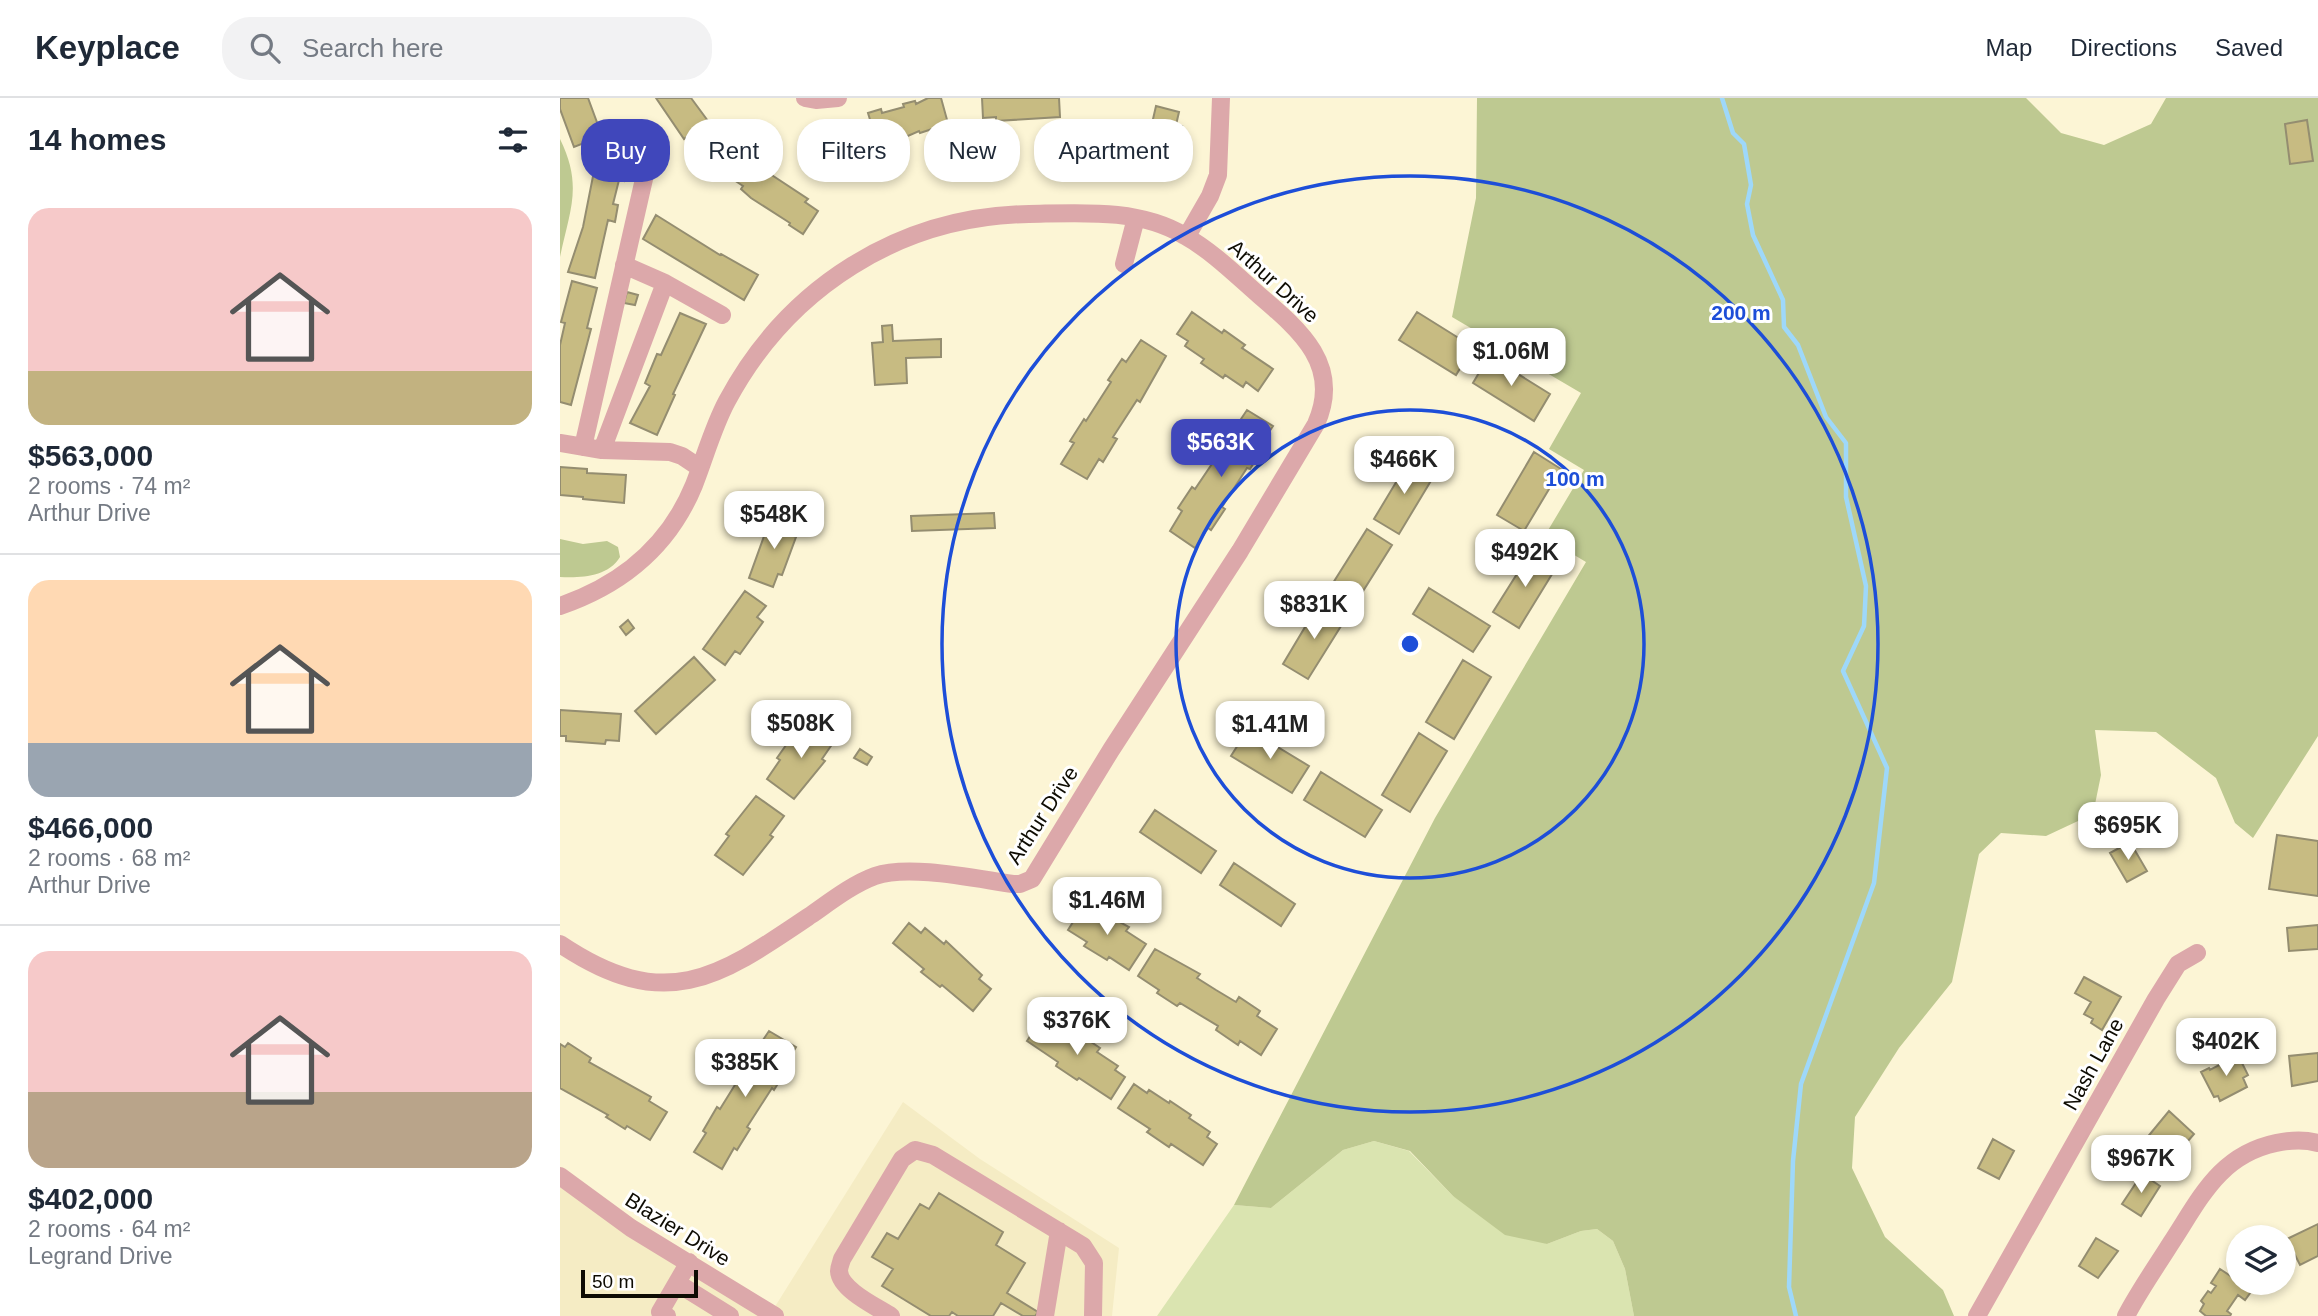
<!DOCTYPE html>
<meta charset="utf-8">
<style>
:root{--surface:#fff;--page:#f2f2f3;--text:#1f2937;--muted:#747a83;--line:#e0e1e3;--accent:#4047bb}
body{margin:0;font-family:Helvetica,sans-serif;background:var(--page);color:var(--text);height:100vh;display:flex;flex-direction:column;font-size:26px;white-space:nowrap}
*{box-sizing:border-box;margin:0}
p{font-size:23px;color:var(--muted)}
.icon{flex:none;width:38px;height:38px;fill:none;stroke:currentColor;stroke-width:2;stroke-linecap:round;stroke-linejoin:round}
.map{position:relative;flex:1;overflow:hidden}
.sheet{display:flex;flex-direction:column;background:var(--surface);width:560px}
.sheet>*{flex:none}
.guide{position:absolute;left:21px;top:21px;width:665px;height:63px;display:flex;gap:14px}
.buttons{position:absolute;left:1666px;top:1127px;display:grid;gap:14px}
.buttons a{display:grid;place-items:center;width:70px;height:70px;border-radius:50%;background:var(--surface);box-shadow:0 4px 10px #0003;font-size:35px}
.scale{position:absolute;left:21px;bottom:18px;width:117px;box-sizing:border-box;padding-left:7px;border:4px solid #0e0c03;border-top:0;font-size:19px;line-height:24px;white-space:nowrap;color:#0e0c03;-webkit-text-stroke:5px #fff;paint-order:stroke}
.price{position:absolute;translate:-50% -60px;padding:0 16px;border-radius:14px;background:#fff;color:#222;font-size:23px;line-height:46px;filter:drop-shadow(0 2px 4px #0008)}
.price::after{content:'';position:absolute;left:50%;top:42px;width:21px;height:16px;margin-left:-10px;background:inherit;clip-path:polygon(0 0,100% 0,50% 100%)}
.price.on{background:var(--accent);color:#fff}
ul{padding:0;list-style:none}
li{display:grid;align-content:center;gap:14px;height:371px;padding:0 28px}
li+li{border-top:2px solid var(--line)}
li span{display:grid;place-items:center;height:217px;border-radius:21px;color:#555}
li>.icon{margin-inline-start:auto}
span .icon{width:126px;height:126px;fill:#fffc;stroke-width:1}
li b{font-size:30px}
h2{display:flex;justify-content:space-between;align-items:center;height:84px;padding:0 28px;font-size:30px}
.chip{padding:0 24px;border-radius:28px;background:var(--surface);box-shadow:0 4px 10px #0003;font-size:24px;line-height:63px}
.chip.on{background:var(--accent);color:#fff}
header{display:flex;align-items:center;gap:42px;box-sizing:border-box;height:98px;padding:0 35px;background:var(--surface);border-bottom:2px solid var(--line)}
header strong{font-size:33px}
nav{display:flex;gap:38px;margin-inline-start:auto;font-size:24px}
.search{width:490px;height:63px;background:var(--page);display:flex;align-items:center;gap:18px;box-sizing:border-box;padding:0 24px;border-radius:28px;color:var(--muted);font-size:26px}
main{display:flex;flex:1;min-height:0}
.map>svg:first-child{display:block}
.built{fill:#f5ecc4}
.green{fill:#dae4b0}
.forest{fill:#bec991}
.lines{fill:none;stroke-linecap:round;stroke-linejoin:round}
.stream{stroke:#9ed8fa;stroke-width:4.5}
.building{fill:#c7bb82;stroke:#948d70;stroke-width:2}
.minor{stroke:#dca8aa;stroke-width:18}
.ring{fill:none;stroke:#1d4ed8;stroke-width:3.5}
.labels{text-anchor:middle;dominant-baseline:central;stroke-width:6;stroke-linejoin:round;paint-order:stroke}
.street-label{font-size:21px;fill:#0e0c03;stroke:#fff}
.centre{fill:#1d4ed8;stroke:#fff;stroke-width:3.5}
.ring-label{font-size:21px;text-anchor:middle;font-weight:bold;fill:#1d4ed8;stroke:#fff;stroke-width:6;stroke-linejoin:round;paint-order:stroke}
</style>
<header>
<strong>Keyplace</strong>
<div class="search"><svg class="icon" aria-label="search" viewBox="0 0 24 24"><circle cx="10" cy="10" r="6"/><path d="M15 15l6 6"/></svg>Search here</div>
<nav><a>Map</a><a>Directions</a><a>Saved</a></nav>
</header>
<main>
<section class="sheet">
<h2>14 homes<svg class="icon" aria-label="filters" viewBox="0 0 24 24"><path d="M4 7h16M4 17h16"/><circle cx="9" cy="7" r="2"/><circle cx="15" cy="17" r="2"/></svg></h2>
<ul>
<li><span style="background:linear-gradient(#f6c9c9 75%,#c2b280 0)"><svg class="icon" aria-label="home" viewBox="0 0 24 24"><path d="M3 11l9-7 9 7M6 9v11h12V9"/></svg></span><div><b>$563,000</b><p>2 rooms · 74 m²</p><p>Arthur Drive</p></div></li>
<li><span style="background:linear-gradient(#ffd9b3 75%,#9aa5b1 0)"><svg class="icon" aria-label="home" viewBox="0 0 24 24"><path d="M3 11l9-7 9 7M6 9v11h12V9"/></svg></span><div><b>$466,000</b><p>2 rooms · 68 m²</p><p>Arthur Drive</p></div></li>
<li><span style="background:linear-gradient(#f6c9c9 65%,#b9a48a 0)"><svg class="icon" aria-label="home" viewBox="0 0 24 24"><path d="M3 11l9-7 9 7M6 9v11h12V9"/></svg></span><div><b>$402,000</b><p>2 rooms · 64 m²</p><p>Legrand Drive</p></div></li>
</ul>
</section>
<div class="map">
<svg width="1758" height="1218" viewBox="0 0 1758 1218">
<rect width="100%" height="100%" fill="#fcf5d5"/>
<path class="built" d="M343,1004L420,1061L559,1150L552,1218H0V1078L211,1215Z"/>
<path class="green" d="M814,1043L849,1053L893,1098L987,1146L1021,1133L1037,1131L1053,1143L1065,1171L1074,1218H597L674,1107L711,1110L783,1052Z"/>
<path class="forest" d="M917,0H1466L1501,35L1544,47L1591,26L1606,0H1758V638L1693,740L1675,725L1656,680L1596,634L1535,632L1541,677L1533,716L1486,738L1441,735L1419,756L1392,884L1339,950L1295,1019L1292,1070L1325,1139L1383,1192L1394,1218H1074L1065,1171L1053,1143L1037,1131L1021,1133L987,1146L945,1137L893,1098L850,1053L814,1043L783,1052L711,1110L674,1107L875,720L1026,464L984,439L1024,372L989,351L1021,295L892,219L916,100Z
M0,41C23,88 10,111 0,159Z
M0,441L23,446L47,443L58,449L60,459C48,479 21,480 0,479Z"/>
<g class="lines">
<path class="stream" d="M1162,0L1173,35L1184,46L1191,87L1187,106L1193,137L1223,202L1224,229L1238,247L1266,319L1286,345V399L1306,488L1304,528L1283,573L1327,670L1314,785L1241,986L1233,1063L1229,1189L1236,1218"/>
</g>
<path class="building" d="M0,0H28L42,38L14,49L0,11Z
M96,0H131L148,23L124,41Z
M381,0L389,29L373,34L372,31L360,35L359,33L341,41L317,45L308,15L321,11L322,15L344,9L343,6L355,3L356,6L368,0Z
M422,0H499L500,19L436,23V19L423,20Z
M596,8L619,14L616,27L622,28L616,50L588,43Z
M1747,22L1753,63L1730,66L1725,26Z
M410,25L411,36H397L396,26Z
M160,38L199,66L198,68L248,101L245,104L258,113L243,136L229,127L230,125L191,100L181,91L183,88L144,62Z
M37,58L68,65L64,83L59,82L53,106L58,107L55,124L48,122L35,180L8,174L23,129Z
M96,117L160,157L161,156L198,177L184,202L83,141Z
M12,183L37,190L27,230L31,231L11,307L0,304V247L5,225L1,224Z
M67,194L78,197L75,207L64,205Z
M632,214L662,235L664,232L685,247L682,250L713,271L698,293L686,284L683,289L665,277L663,280L641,265L644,261L625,248L628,243L617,236Z
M857,214L913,249L896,277L839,242Z
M120,215L146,226L113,296L115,297L97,337L70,325L90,288L85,285L97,256L101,257Z
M332,227L333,243L381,241V259L346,260L347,285L315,287L312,245L323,244L322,228Z
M581,242L606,258L580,304L577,302L553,339L557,341L543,364L539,361L527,381L501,366L514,345L510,343L524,321L526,323L551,284L548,282L562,261L566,264Z
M929,258L990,296L974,323L913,285Z
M687,312L713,328L699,349L702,352L690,371L687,370L662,409L665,411L651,432L648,430L635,450L610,433L622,413L618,410L632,389L635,391L660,354L656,351L670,330L673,333Z
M974,354L1001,371L964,433L937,417Z
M850,361L875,376L839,436L814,421Z
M0,369L27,371V375L66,377L64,405L23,401V399L0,397Z
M434,415L435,430L352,433L351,418Z
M212,416L236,424L231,437L236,439L222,477L218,476L213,489L189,480Z
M807,431L832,447L793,509L768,493Z
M972,452L997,468L959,530L933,514Z
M869,490L930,528L913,554L853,516Z
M185,493L206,508L197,519L203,524L180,556L175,553L165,567L143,551Z
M760,504L786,520L748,581L723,566Z
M68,522L74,530L66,537L60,529Z
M134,559L155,582L96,636L75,613Z
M903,562L931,579L894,641L866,624Z
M0,612L61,616L59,643L46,642L45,646L6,643V638H0Z
M248,622L275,642L262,661L265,663L234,701L207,681L220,662L217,660L231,640L234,642Z
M688,631L749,668L732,695L671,658Z
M859,635L887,653L850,714L822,697Z
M300,651L312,659L307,667L294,660Z
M761,674L822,712L805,739L744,702Z
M196,698L224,718L210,737L213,739L183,777L155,757L169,738L166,736Z
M595,712L656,753L641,775L580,734Z
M1717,737L1758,743V798L1709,791Z
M1570,744L1587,773L1567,784L1550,755Z
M674,765L735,806L721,828L660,787Z
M525,805L569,829L566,833L586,846L569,872L549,859L547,862L524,848L527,844L508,832Z
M349,825L361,835L365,830L384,846L386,843L422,877L419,881L431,891L413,913L382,887L380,889L361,874L364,871L333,845Z
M1758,827V851L1729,853L1727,830Z
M595,851L640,876L637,880L656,892L676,904L679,899L700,913L697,918L717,931L701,957L680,943L678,947L656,932L658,928L620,905L617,908L597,895L599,892L578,878Z
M1524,879L1561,899L1542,932L1531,925L1533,921L1524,916L1531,904L1515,895Z
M482,920L495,928L497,926L517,939L519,936L540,950L537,954L558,968L555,972L565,979L551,1001L519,980L517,982L496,968L498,964L467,943Z
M209,933L236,949L224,969L227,971L214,992L212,990L187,1029L190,1031L177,1052L174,1050L162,1071L134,1054L146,1035L143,1033L157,1009L160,1011L183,974L180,971L193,949L197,951Z
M8,945L31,960L29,964L91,999L89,1003L107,1014L90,1042L67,1028L65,1031L46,1019L48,1017L0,990V946L5,949Z
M1758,955V983L1732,988L1729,958Z
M1678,957L1688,977L1683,980L1687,989L1660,1003L1658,998L1654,999L1641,974L1649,970L1650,972Z
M574,986L587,995L589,992L609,1005L610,1003L631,1017L629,1020L650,1034L647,1039L657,1046L643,1067L611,1046L609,1049L587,1034L590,1031L558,1010Z
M1609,1013L1634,1036L1621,1051L1615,1046L1599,1063L1581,1047Z
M1433,1041L1454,1053L1439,1081L1418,1070Z
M1582,1076L1600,1088L1581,1118L1562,1106Z
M379,1095L443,1134L436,1147L465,1165L447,1195L478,1214L475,1218H463L441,1205L433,1218H398L392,1214L389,1218H371L322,1188L333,1171L312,1159L327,1135L338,1141L360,1106L369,1111Z
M1758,1126V1158L1740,1167L1727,1141Z
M1536,1140L1558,1153L1538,1180L1519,1168Z
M1660,1171L1672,1179L1678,1171V1185H1687L1693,1191L1685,1202L1678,1197L1667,1213L1671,1216L1670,1218H1646L1640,1213L1644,1206L1641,1203L1648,1193L1651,1195L1656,1188L1651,1185Z"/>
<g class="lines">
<path class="minor" d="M245,0L256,2L278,0
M627,138L650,98L658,77L661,0
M564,166L576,120
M64,167L105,185L162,217
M0,345L42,352L110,354L122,358L140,370
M23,349L84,81
M42,352L105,185
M0,508C61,487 109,448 134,387C145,359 153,329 167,303C228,189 340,118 469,116C520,115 579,110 625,138C652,153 676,177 700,198C741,233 782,268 756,326L680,453L551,652L472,781L460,786H453C417,781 349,766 315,778C293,786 271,803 251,817C158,880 106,917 0,846
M0,1078L71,1130L215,1218
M117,1185L170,1218
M107,1218L100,1214L129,1164
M331,1218C317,1209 280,1192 279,1173C279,1169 281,1165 282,1161L342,1061L355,1052L373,1057L523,1148L534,1165L533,1218
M485,1218L499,1133
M1417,1218L1596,901L1618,866L1637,855
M1566,1218C1579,1193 1596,1169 1611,1145C1640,1101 1659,1057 1716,1045C1730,1042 1744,1041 1758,1045"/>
</g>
<g class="ring">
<circle cx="850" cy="546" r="234"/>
<circle cx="850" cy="546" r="468"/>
</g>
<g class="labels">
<g class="street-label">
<text transform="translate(714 183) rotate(42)">Arthur Drive</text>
<text transform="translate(482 717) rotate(-57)">Arthur Drive</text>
<text transform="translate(1533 966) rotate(-61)">Nash Lane</text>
<text transform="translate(118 1131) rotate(32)">Blazier Drive</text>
</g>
</g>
<circle cx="850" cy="546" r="10" class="centre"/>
<g class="ring-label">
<text x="1181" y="222">200 m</text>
<text x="1015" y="388">100 m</text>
</g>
</svg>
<div class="buttons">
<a><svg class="icon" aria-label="layers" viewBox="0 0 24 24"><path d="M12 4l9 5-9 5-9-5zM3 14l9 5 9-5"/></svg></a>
</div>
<div class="scale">50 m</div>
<b class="price" style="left:951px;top:290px">$1.06M</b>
<b class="price on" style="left:661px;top:381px">$563K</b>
<b class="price" style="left:844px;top:398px">$466K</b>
<b class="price" style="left:214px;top:453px">$548K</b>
<b class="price" style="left:965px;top:491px">$492K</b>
<b class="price" style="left:754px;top:543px">$831K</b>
<b class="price" style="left:241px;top:662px">$508K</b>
<b class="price" style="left:710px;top:663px">$1.41M</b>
<b class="price" style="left:1568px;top:764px">$695K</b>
<b class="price" style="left:547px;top:839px">$1.46M</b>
<b class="price" style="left:517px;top:959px">$376K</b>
<b class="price" style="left:1666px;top:980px">$402K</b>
<b class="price" style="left:185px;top:1001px">$385K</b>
<b class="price" style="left:1581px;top:1097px">$967K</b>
<div class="guide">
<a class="chip on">Buy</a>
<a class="chip">Rent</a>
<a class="chip">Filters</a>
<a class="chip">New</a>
<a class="chip">Apartment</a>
</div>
</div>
</main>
